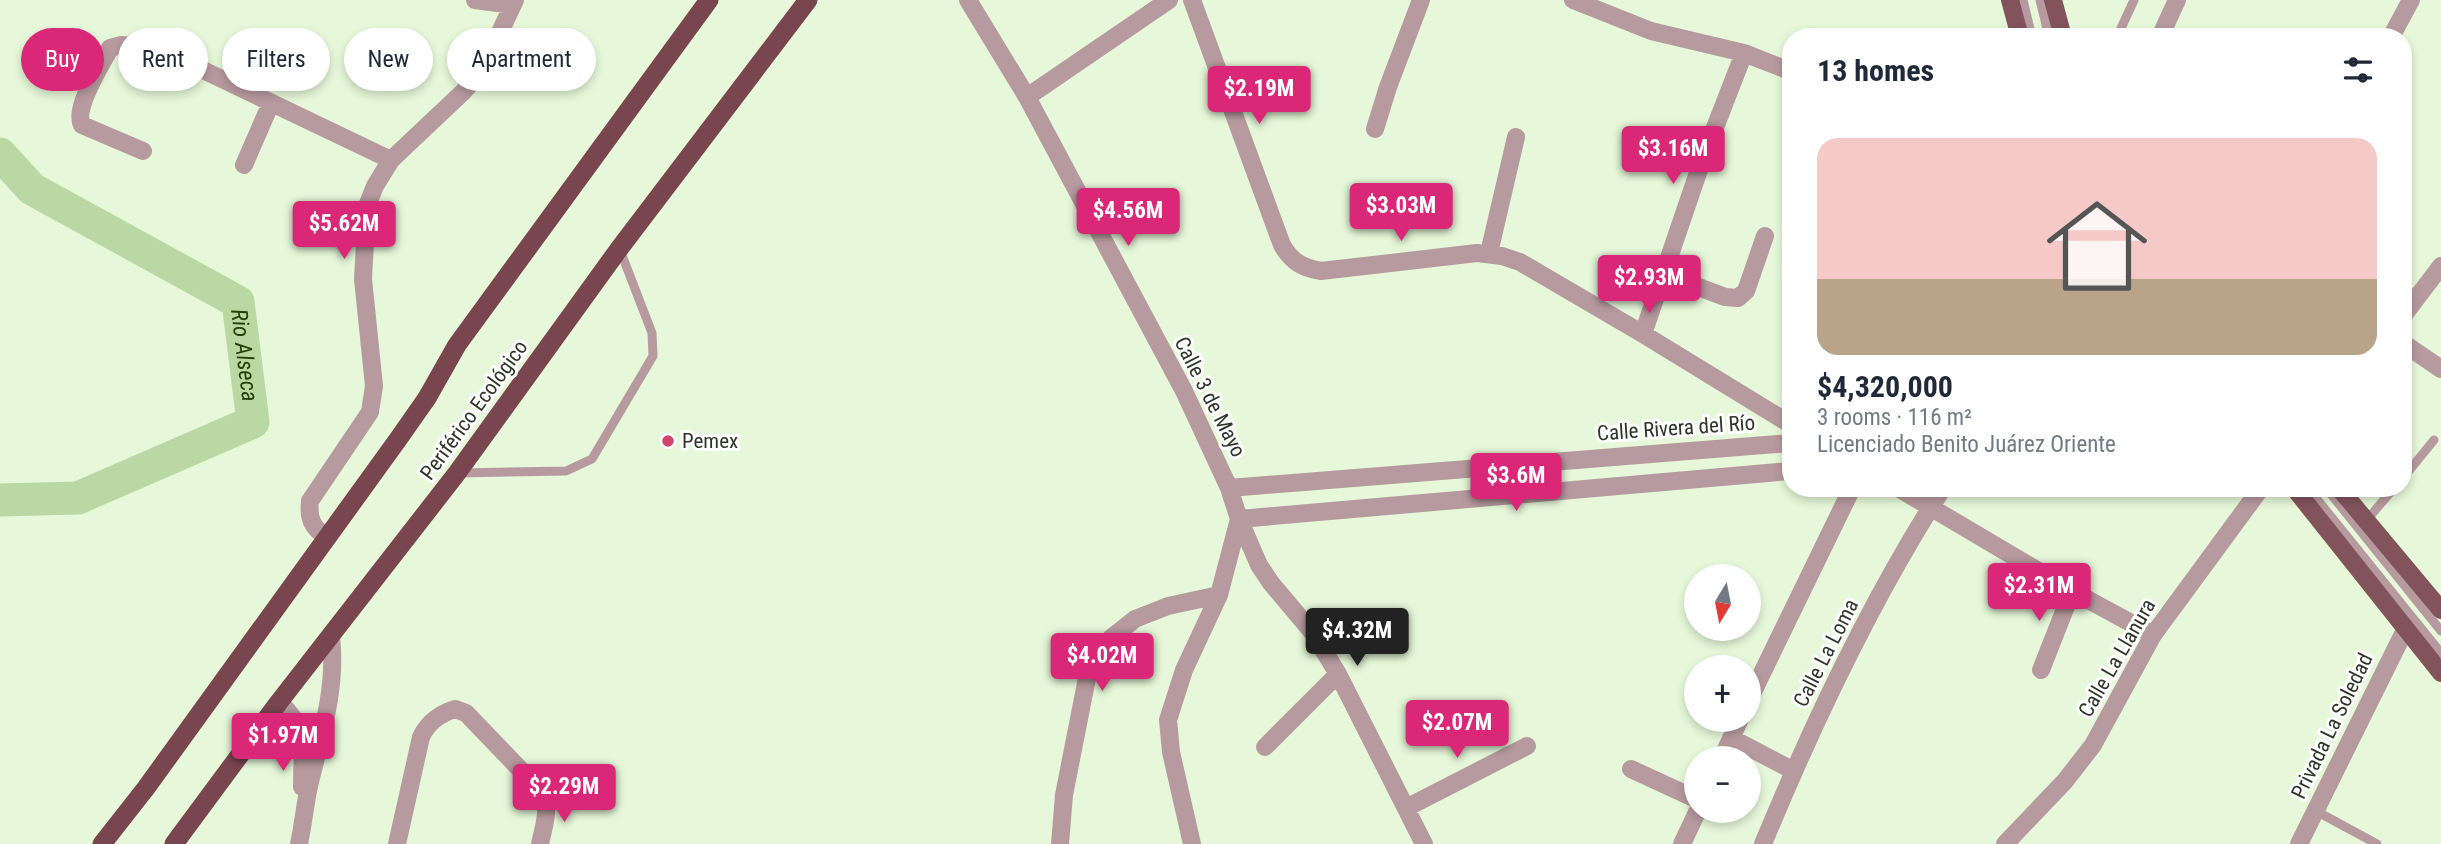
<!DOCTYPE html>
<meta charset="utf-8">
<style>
:root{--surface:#fff;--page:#f2f2f3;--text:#1f2937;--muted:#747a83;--line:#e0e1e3;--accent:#db2777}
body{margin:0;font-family:"Roboto Condensed",sans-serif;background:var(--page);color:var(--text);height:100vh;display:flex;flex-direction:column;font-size:26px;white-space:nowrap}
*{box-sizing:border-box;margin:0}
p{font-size:23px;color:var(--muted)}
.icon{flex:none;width:38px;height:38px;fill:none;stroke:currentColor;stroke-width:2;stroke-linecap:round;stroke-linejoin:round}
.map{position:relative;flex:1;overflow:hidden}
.side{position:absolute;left:1782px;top:28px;width:630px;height:469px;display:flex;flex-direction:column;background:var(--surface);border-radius:28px;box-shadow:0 4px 10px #0003}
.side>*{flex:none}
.top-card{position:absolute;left:21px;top:28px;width:665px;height:63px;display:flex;gap:14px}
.needle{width:46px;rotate:190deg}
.tools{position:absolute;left:1684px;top:564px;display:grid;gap:14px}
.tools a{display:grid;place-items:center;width:77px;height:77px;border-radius:50%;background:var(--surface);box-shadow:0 4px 10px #0003;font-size:35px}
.price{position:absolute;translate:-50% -60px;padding:0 16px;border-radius:7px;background:var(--accent);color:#fff;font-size:23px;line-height:46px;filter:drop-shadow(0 2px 4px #0008)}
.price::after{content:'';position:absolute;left:50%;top:42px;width:21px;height:16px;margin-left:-10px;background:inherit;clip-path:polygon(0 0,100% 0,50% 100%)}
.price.active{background:#222;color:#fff}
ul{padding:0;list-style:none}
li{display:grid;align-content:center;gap:14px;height:371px;padding:0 35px}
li+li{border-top:2px solid var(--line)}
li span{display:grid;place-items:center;height:217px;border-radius:21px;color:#555}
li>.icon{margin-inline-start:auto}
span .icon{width:126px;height:126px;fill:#fffc;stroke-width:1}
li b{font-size:30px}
h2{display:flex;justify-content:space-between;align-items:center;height:84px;padding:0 35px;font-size:30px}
.tag{padding:0 24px;border-radius:32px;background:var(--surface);box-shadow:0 4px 10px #0003;font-size:24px;line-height:63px}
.tag.active{background:var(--accent);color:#fff}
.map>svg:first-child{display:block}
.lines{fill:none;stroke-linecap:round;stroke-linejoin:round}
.river{stroke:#bad8a4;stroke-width:33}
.service{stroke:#b79a9f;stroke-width:9}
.minor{stroke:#b79a9f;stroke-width:18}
.tertiary{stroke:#b79a9f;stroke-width:18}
.primary{stroke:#83535c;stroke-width:18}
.trunk{stroke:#794650;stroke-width:19}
.poi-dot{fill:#d2446d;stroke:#fff;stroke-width:2.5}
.labels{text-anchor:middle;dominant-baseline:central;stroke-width:6;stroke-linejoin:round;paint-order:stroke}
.street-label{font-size:21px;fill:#2e3529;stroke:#fff}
.poi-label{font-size:21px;fill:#2e3529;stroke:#fff;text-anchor:start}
.water-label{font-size:23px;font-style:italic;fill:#243f06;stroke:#fff}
</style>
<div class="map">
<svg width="2441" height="844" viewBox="0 0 2441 844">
<rect width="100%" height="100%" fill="#e6f8d9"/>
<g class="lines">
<path class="river" id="s1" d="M0,154L32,189L238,302L253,422L78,498L0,500"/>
<path class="service" d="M2023,0L2032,37
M2040,0L2049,37
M2117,37L2134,0
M459,473L566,471L592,459L653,356L652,333L620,250
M2403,478L2434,440
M2308,488L2441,653
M2326,488L2441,631
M2366,521L2394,488
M2316,811L2377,844"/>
<path class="minor" d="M475,0L512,5
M968,0L1027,97L1184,391L1229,488L1239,519L1259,565L1271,583L1313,633L1338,674L1424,844
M1192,0L1282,245C1291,261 1302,268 1321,271L1477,253L1502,256L1520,262L1643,334L1790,424
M1573,0L1651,31L1744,53L1790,71
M2160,37L2177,0
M2391,37L2411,0
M1027,97L1169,0
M1375,129L1388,87L1421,0
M143,151L82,125C73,108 101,66 110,48L121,45L157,48L391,160
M244,165L271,103
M1489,253L1516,137
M1664,274L1725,297L1738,298L1746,291L1765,236
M2403,316L2441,266
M1643,334L1702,161L1744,53
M2403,343L2441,369
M1229,488L1790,443
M1898,488L2072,591L2153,635
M1239,519L1790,471
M327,538C312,527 308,519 310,501L370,412L374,386L363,279L367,206L375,186L391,160L463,92L482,71L515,0
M2041,670L2072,591
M1748,702L1852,488
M1731,738L1794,771
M1265,747L1338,674
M1722,758L1740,719
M1631,769L1696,799
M1406,808L1527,746
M397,844L421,737C428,722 439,714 455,709L466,713L539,789C552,807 544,824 540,844
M1060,844L1064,795L1088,673L1111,638L1135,619L1168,606L1219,595
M1192,844L1171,752L1168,720L1184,670L1219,595L1239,519
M1682,844L1698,810
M1763,844C1813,723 1872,598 1943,488
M2005,844L2065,781L2093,745L2153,635L2261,488
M2299,844L2406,628"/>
<path class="tertiary" d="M279,702C309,729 302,750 302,787
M299,844C303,825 305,805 309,786C321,736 337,688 331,637"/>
<path class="primary" d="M2010,0L2020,37
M2053,0L2063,37
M2294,488L2441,673
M2339,488L2441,610"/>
<path class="trunk" d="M102,844L146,788L399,438L427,398L457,345L709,0
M174,844L279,702L457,473L619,249L808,0"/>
</g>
<circle class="poi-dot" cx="668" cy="441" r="7"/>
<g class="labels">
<g class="street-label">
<text transform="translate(1210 397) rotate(63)">Calle 3 de Mayo</text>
<text transform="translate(474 410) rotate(-54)">Periférico Ecológico</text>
<text transform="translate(1676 428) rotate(-4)">Calle Rivera del Río</text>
<text transform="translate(1826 653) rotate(-63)">Calle La Loma</text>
<text transform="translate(2117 658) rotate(-60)">Calle La Llanura</text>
<text transform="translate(2332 726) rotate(-64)">Privada La Soledad</text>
</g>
<g class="poi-label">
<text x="682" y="441">Pemex</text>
</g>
<g class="water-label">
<text stroke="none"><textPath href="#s1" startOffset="336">Rio Alseca</textPath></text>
</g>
</g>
</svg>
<div class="tools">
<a><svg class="needle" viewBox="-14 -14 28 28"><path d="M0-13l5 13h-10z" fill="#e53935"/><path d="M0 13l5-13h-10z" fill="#747a83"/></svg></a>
<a>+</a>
<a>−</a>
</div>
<b class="price" style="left:1259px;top:126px">$2.19M</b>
<b class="price" style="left:1673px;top:186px">$3.16M</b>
<b class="price" style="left:1401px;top:243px">$3.03M</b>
<b class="price" style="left:1128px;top:248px">$4.56M</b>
<b class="price" style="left:344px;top:261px">$5.62M</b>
<b class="price" style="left:1649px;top:315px">$2.93M</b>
<b class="price" style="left:1516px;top:513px">$3.6M</b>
<b class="price" style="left:2039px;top:623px">$2.31M</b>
<b class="price active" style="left:1357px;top:668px">$4.32M</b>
<b class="price" style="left:1102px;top:693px">$4.02M</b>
<b class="price" style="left:1457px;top:760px">$2.07M</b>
<b class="price" style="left:283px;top:773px">$1.97M</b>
<b class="price" style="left:564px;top:824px">$2.29M</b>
<div class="top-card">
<a class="tag active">Buy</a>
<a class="tag">Rent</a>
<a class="tag">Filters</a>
<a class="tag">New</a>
<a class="tag">Apartment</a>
</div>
<section class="side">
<h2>13 homes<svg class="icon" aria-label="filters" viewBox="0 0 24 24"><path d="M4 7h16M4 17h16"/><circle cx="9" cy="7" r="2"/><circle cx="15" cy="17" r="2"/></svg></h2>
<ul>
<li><span style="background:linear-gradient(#f6c9c9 65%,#b9a48a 0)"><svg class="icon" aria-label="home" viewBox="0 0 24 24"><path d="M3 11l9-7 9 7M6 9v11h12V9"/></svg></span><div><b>$4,320,000</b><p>3 rooms · 116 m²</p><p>Licenciado Benito Juárez Oriente</p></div></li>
</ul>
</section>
</div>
